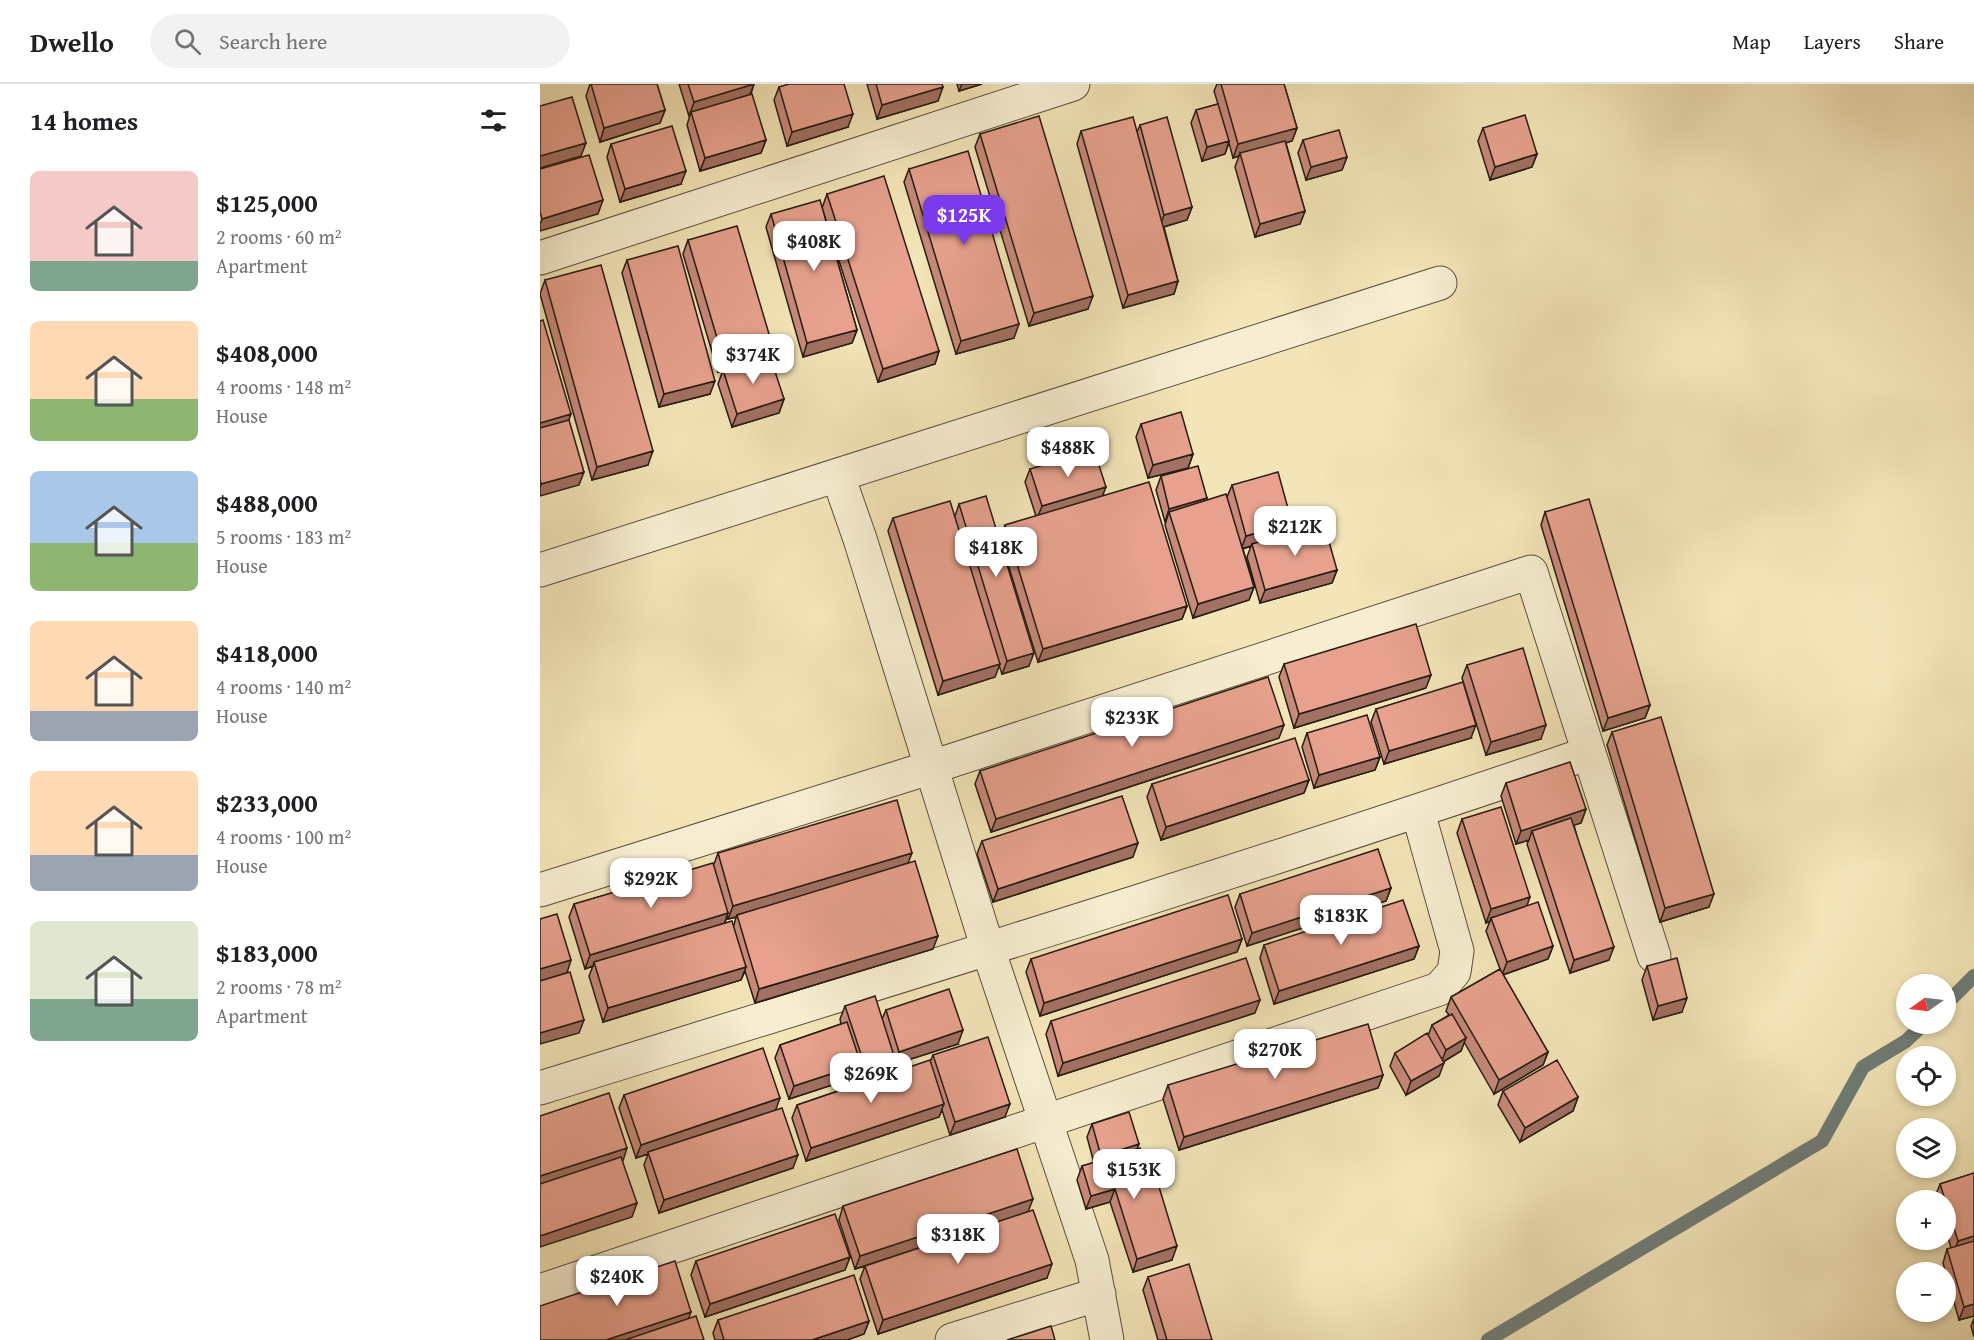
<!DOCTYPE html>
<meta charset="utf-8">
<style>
:root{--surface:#fff;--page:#f2f2f2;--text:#202124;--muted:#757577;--line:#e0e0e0;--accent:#7c3aed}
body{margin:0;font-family:"Gentium Book Plus",serif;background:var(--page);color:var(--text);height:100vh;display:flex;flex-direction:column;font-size:22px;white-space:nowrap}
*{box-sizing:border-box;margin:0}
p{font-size:20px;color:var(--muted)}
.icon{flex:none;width:33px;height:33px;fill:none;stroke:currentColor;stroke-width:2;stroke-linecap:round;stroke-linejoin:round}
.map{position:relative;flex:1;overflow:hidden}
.details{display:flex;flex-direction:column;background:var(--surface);width:540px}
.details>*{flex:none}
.needle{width:39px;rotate:256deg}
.tools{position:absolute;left:1356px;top:890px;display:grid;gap:12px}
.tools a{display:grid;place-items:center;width:60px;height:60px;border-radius:50%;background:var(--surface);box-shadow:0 3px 9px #0003;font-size:30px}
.price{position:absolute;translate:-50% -51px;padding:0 14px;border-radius:12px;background:#fff;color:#222;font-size:20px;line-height:39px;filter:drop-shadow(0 2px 3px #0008)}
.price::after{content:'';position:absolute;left:50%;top:36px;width:18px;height:14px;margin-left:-9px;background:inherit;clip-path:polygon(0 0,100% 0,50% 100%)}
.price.on{background:var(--accent);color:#fff}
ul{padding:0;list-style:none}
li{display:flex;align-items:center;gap:18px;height:150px;padding:0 30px}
li span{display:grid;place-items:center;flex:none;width:168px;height:120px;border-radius:9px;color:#555}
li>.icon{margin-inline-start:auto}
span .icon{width:72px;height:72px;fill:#fffc;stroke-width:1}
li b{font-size:26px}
h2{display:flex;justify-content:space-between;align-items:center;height:72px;padding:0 30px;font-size:26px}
header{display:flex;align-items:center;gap:36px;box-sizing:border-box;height:84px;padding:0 30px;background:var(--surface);border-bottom:2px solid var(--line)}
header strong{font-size:28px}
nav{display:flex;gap:33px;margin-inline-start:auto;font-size:21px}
.search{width:420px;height:54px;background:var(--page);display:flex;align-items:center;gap:15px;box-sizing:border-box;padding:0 21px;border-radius:33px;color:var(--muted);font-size:22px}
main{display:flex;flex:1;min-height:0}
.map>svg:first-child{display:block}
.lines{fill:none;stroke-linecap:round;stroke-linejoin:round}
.stream{stroke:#707c77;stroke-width:14}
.minor-casing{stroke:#5a4e3b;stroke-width:35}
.minor{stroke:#f7eed1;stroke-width:33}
.wall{fill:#c78a7a;stroke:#271c11;stroke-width:1.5;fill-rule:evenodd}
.shaded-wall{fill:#a27163;stroke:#271c11;stroke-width:1.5}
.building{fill:#e7a18e;stroke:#271c11;stroke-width:1.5}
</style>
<header>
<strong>Dwello</strong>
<div class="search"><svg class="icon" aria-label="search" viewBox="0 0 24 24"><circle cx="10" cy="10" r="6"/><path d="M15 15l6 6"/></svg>Search here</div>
<nav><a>Map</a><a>Layers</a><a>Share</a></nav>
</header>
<main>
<section class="details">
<h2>14 homes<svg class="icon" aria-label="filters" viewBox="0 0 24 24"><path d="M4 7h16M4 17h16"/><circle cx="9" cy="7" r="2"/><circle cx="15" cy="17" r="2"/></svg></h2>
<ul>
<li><span style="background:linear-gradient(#f6c9c9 75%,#7fa58c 0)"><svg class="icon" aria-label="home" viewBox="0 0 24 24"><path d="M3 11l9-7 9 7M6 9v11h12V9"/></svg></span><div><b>$125,000</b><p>2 rooms · 60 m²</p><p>Apartment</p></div></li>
<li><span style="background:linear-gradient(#ffd9b3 65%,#8fb573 0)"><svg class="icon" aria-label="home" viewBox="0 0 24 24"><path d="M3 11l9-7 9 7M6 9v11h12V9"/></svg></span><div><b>$408,000</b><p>4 rooms · 148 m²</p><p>House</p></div></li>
<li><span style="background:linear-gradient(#a9c7e8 60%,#8fb573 0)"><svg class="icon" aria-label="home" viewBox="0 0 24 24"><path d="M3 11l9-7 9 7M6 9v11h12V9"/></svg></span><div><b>$488,000</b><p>5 rooms · 183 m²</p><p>House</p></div></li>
<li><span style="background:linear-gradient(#ffd9b3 75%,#9aa5b1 0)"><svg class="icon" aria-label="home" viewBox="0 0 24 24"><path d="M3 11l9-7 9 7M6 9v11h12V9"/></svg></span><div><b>$418,000</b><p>4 rooms · 140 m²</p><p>House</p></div></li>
<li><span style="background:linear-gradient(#ffd9b3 70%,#9aa5b1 0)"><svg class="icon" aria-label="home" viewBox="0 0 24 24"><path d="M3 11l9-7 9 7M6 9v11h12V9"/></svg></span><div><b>$233,000</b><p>4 rooms · 100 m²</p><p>House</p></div></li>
<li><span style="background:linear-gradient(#dfe7d0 65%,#7fa58c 0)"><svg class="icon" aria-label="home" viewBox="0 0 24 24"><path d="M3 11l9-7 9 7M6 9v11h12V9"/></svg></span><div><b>$183,000</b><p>2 rooms · 78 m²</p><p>Apartment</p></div></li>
</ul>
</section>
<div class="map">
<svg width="1434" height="1256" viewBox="0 0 1434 1256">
<rect width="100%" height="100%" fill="#f3e5b8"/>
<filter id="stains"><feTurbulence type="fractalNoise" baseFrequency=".00333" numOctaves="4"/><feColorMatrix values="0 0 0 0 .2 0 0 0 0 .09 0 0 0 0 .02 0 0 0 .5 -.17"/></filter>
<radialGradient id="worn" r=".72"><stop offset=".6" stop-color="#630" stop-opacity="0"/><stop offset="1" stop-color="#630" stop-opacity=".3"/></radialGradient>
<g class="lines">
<path class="stream" d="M1406,920L1434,892
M948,1256L1282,1057L1323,983L1366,957L1385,939"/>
<defs>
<path id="minor" d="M0,174L533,0
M298,392L320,455L448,865L552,1176L567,1256
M0,486L900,199
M1049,669L1114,872
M0,806L392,683L991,488L1049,669C702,788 351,895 0,1004
M0,1207L899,905L914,888L917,867L878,728
M412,1256L559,1210"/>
</defs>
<use href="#minor" class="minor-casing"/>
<use href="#minor" class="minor"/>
</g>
<path class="wall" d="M50,0H117L125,26L120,39L60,58L46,12Z
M139,0H214L211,10L226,56L221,69L160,87L147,41L150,31L149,32Z
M327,0H402L398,17L337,35Z
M417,0H442L419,7Z
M677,0H744L757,44L752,57L746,59L765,127L760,140L715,153L695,83L699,72L693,74L689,59L685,70L662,77L651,39L656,26L678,20L674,7Z
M239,3L308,43L247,62L234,16Z
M600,41L652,123L647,136L624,143L638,197L634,210L583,224L537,60L541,47L597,48Z
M943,44L997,70L992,83L950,96L938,57Z
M440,50L548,225L489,242L435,63Z
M763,56L807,73L802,86L766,96L758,69Z
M71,60L141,100L80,118L67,73Z
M369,85L474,254L416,270L364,98Z
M287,110L399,267L395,280L338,298L282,124L317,246L312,259L263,273L226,143L231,130L282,124Z
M148,156L228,272L244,315L239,329L192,343L178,300L183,286L187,285L178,288L143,170Z
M87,176L170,310L119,323L82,189Z
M5,196L108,381L52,396L0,210Z
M601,340L653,370L648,384L608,394L596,353Z
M490,385L563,411L647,522L642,535L498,578L460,454L465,441L496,432L485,398Z
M621,392L665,417L687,413L692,401L752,439L748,450L797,486L792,499L720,519L707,473L711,462L703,465L714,503L709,516L653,534L625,441L626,437L625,438L616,406Z
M419,420L489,582L462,590L459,581L455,593L398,611L348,447L353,434L415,432Z
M1005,428L1110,621L1105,634L1063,647L1001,441Z
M744,580L886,604L754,644L739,593Z
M927,581L1001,655L946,671L922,594Z
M836,625L931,654L844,680L831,638Z
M1072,648L1169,823L1120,838L1067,661Z
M767,649L840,673L835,686L774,704L762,663Z
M739,654L451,748L435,700L440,687Z
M769,696L764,709L621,756L607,713L612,700Z
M966,699L1046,725L1041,739L1034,741L1069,876L1030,889L987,760L989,756L976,760L961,712Z
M922,735L987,822L1013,862L1008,875L963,891L1008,968L1003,981L954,1010L924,958L921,967L903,978L899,992L866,1011L850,982L855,969L888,952L892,941L909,931L906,927L911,913L960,885L946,847L950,837L946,839L917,749Z
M442,757L593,773L453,818L437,770Z
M178,769L368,779L393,865L215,919L205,887L201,896L63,938L49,892L53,882L45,885L29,833L34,820L174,780ZM187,832L188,835L196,833L194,841L185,839Z
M851,804L846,817L707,862L695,823L700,810Z
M702,855L697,868L500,932L486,888L491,875Z
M724,861L879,862L874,875L734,920L720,874Z
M1107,882L1142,928L1113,936L1102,896Z
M305,922L342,935L346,926L418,960L355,980L352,989L390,978L393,971L465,1033L410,1051L402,1026L399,1033L266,1077L252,1034L257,1021L321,999L318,990L317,993L249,1015L235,974L240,961L301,940L300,935Z
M715,929L518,992L506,950L511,937Z
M843,991L838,1004L639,1066L623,1015L628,1001Z
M963,1007L1038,1013L1033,1027L980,1058L958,1021Z
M84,1011L235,1026L253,1084L119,1129L104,1081L108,1070L96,1074L79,1024Z
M552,1040L597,1065L632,1176L593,1188L570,1118L546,1125L537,1096L542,1082L554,1079L547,1053Z
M1434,1089V1232L1419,1236L1403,1179L1407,1165L1411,1164L1406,1146V1116H1396L1395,1113L1400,1100Z
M303,1122L488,1128L507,1194L338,1250L320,1195L325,1182L315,1185L299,1136Z
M310,1173L305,1186L165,1233L151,1191L156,1177Z
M608,1193L672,1256H618L603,1206Z
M1434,1234V1253L1431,1242Z
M178,1236L329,1237L324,1250L307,1256H175L173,1249Z"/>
<path class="shaded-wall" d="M214,0L209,13L151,28L150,31L149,32L154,18Z
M422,0H442L419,7Z
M403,3L398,17L337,35L342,21Z
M125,26L120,39L60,58L64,44Z
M313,30L308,43L247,62L252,48Z
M757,44L752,57L701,71L700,69L699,72L693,74L698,60Z
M226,56L221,69L160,87L165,74Z
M689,57L685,70L662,77L667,63Z
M46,59L41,72L0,84V72Z
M997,70L992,83L950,96L955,83Z
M807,73L802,86L766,96L771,83Z
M146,87L141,100L80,118L85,105Z
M63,116L58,130L0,147V140L2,135Z
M652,123L647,136L619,144L624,131Z
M765,127L760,140L715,153L720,140Z
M638,197L634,210L583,224L588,211Z
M553,212L548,225L489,242L494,229Z
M479,240L474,254L416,270L421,257Z
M317,246L312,259L263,273L267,259Z
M232,260L227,273L178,288L183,274Z
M399,267L395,280L338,298L343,285Z
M175,297L170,310L119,323L124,310Z
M244,315L239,329L192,343L197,330Z
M31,330L26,344L0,351V339Z
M113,367L108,381L52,396L57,383Z
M653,370L648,384L608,394L613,381Z
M44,388L39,401L0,412V404L1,400Z
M566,403L561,416L497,435L502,422Z
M667,414L662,427L629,428L626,437L625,438L629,425Z
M752,439L747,452L712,460L711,462L701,465L706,452Z
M797,486L792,499L720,519L725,506Z
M714,503L709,516L653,534L658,520Z
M647,522L642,535L498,578L503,565Z
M494,569L489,582L462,590L467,577Z
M460,580L455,593L398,611L403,597Z
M891,591L886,604L754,644L759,630Z
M1110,621L1105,634L1063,647L1068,634Z
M744,641L739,654L451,748L456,735Z
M936,641L931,654L844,680L849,667Z
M1006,641L1001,655L946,671L951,658Z
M840,673L835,686L774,704L779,691Z
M769,696L764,709L621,756L626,743Z
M1046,725L1041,739L995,754L992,747L989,756L976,760L981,747Z
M598,759L593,773L453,818L458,805Z
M372,769L367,782L197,831L196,833L188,835L193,822Z
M851,804L846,817L707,862L712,849Z
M1174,810L1169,823L1120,838L1125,824Z
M990,813L985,827L951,834L950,837L946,839L951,825Z
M188,829L183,843L54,878L53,882L45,885L50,871Z
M398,852L393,865L215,919L219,905Z
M702,855L697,868L500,932L504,919Z
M879,862L874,875L734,920L739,907Z
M1013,862L1008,875L962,891L967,878Z
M1074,863L1069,876L1030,889L1034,876Z
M31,876L27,889L0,897V885Z
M206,883L201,896L63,938L68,924Z
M1147,914L1142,928L1113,936L1118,922Z
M720,916L715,929L518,992L523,979Z
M44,936L39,949L0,960V949Z
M423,946L418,960L355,980L351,991L322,1002L327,988L355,978L359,968Z
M926,954L921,967L901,979L906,966Z
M1008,968L1003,981L954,1010L959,996Z
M904,979L899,992L866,1011L871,997Z
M321,980L317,993L249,1015L254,1002Z
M843,991L838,1004L639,1066L644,1053Z
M1038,1013L1033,1027L980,1058L985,1044Z
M240,1014L235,1028L108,1068V1070L96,1074L101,1061Z
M404,1020L399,1033L266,1077L271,1064Z
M470,1020L465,1033L410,1051L415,1038Z
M599,1060L594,1073L556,1085L561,1072Z
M87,1064L83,1077L0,1104V1092Z
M258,1071L253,1084L119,1129L124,1116Z
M575,1105L570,1118L546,1125L551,1112Z
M493,1115L488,1128L315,1185L320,1172Z
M97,1119L92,1133L0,1163V1152Z
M1434,1152V1163L1413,1170L1418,1157Z
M637,1162L632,1176L593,1188L597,1175Z
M310,1173L305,1186L165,1233L170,1220Z
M512,1180L507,1194L338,1250L343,1236Z
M1434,1220V1232L1419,1236L1424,1223Z
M151,1228L146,1241L101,1256H66Z
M329,1237L324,1250L307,1256H272Z"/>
<path class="building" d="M51,0H117L125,26L64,44Z
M148,0H214L154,18Z
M249,0H304L313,30L252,48L239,3Z
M336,0H402L403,3L342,21Z
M681,0H744L757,44L698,60Z
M212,10L226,56L165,74L151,28Z
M32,13L46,59L0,72V22Z
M678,20L689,57L667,63L656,26Z
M985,31L997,70L955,83L943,44Z
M499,32L553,212L494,229L440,50Z
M593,33L638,197L588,211L541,47Z
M627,33L652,123L624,131L600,41Z
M132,42L146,87L85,105L71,60Z
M799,46L807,73L771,83L763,56Z
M745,57L765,127L720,140L700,69Z
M428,67L479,240L421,257L369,85Z
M49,71L63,116L2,135L0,128V85Z
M344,92L399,267L343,285L287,110Z
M280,116L317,246L267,259L231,130Z
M197,142L232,260L183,274L148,156Z
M138,162L175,297L124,310L87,176Z
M61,181L113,367L57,383L5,196Z
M3,236L31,330L0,339V237Z
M230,272L244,315L197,330L183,286Z
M641,328L653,370L613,381L601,340Z
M29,336L44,388L1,400L0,395V344Z
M554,366L566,403L502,422L490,385Z
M658,382L667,414L629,425L621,392Z
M738,388L752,439L706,452L692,401Z
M609,398L647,522L503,565L465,441Z
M686,410L714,503L658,520L629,428Z
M446,412L494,569L467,577L419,420Z
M1049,415L1110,621L1068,634L1005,428Z
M410,417L460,580L403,597L353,434Z
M784,440L797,486L725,506L712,460Z
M876,540L891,591L759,630L744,580Z
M983,564L1006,641L951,658L927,581Z
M728,593L744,641L456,735L440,687Z
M923,598L936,641L849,667L836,625Z
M827,631L840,673L779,691L767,649Z
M1121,633L1174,810L1125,824L1072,648Z
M755,654L769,696L626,743L612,700Z
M1030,678L1046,725L981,747L966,699Z
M582,712L598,759L458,805L442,757Z
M357,716L372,769L193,822L178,769Z
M961,723L990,813L951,825L922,735Z
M1031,734L1074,863L1034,876L992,747Z
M838,765L851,804L712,849L700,810Z
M375,777L398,852L219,905L197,831Z
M173,779L188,829L50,871L34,820Z
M688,811L702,855L504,919L491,875Z
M863,816L879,862L739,907L724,861Z
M998,818L1013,862L967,878L951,834Z
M17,830L31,876L0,885V835Z
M192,837L206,883L68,924L54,878Z
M706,874L720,916L523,979L511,937Z
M1137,874L1147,914L1118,922L1107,882Z
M960,885L1008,968L959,996L911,913Z
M30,888L44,936L0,949V897Z
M409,905L423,946L359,968L346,926Z
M335,912L356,978L327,988L305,922Z
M912,930L926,954L906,966L892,941Z
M307,938L321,980L254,1002L240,961Z
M828,940L843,991L644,1053L628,1001Z
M887,949L904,979L871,997L855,969Z
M448,953L470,1020L415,1038L393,971Z
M223,964L240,1014L101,1061L84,1011Z
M390,976L404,1020L271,1064L257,1021Z
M1017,976L1038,1013L985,1044L963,1007Z
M69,1009L87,1064L0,1092V1032Z
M242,1024L258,1071L124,1116L108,1068Z
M589,1028L599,1060L561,1072L552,1040Z
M600,1064L610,1095L616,1093L637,1162L597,1175L575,1105L551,1112L542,1082Z
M477,1065L493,1115L320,1172L303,1122Z
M81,1073L97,1119L0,1152V1100Z
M1434,1089V1152L1418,1157L1400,1100Z
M493,1126L512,1180L343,1236L325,1182Z
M295,1130L310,1173L170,1220L156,1177Z
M1434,1157V1220L1424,1223L1407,1165Z
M135,1177L151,1228L66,1256H0V1222Z
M649,1180L672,1256H627L608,1193Z
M314,1191L329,1237L272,1256H184L178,1236Z
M156,1232L164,1256H85Z
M511,1242L515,1256H467Z"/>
<rect width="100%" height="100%" filter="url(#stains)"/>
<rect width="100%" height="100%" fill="url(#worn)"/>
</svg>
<div class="tools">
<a><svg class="needle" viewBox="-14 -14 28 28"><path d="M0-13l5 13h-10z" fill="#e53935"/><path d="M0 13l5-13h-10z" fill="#757577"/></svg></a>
<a><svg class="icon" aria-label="locate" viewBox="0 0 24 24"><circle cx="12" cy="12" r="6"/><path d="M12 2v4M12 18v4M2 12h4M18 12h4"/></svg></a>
<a><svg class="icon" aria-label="layers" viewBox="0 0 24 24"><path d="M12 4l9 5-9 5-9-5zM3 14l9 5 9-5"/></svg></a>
<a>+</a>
<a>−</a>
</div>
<b class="price on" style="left:424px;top:162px">$125K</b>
<b class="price" style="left:274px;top:188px">$408K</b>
<b class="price" style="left:213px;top:301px">$374K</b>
<b class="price" style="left:528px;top:394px">$488K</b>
<b class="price" style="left:755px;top:473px">$212K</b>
<b class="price" style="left:456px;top:494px">$418K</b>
<b class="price" style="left:592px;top:664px">$233K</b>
<b class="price" style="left:111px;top:825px">$292K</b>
<b class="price" style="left:801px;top:862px">$183K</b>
<b class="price" style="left:735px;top:996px">$270K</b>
<b class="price" style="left:331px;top:1020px">$269K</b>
<b class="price" style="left:594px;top:1116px">$153K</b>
<b class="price" style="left:418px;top:1181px">$318K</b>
<b class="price" style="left:77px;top:1223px">$240K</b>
</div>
</main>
